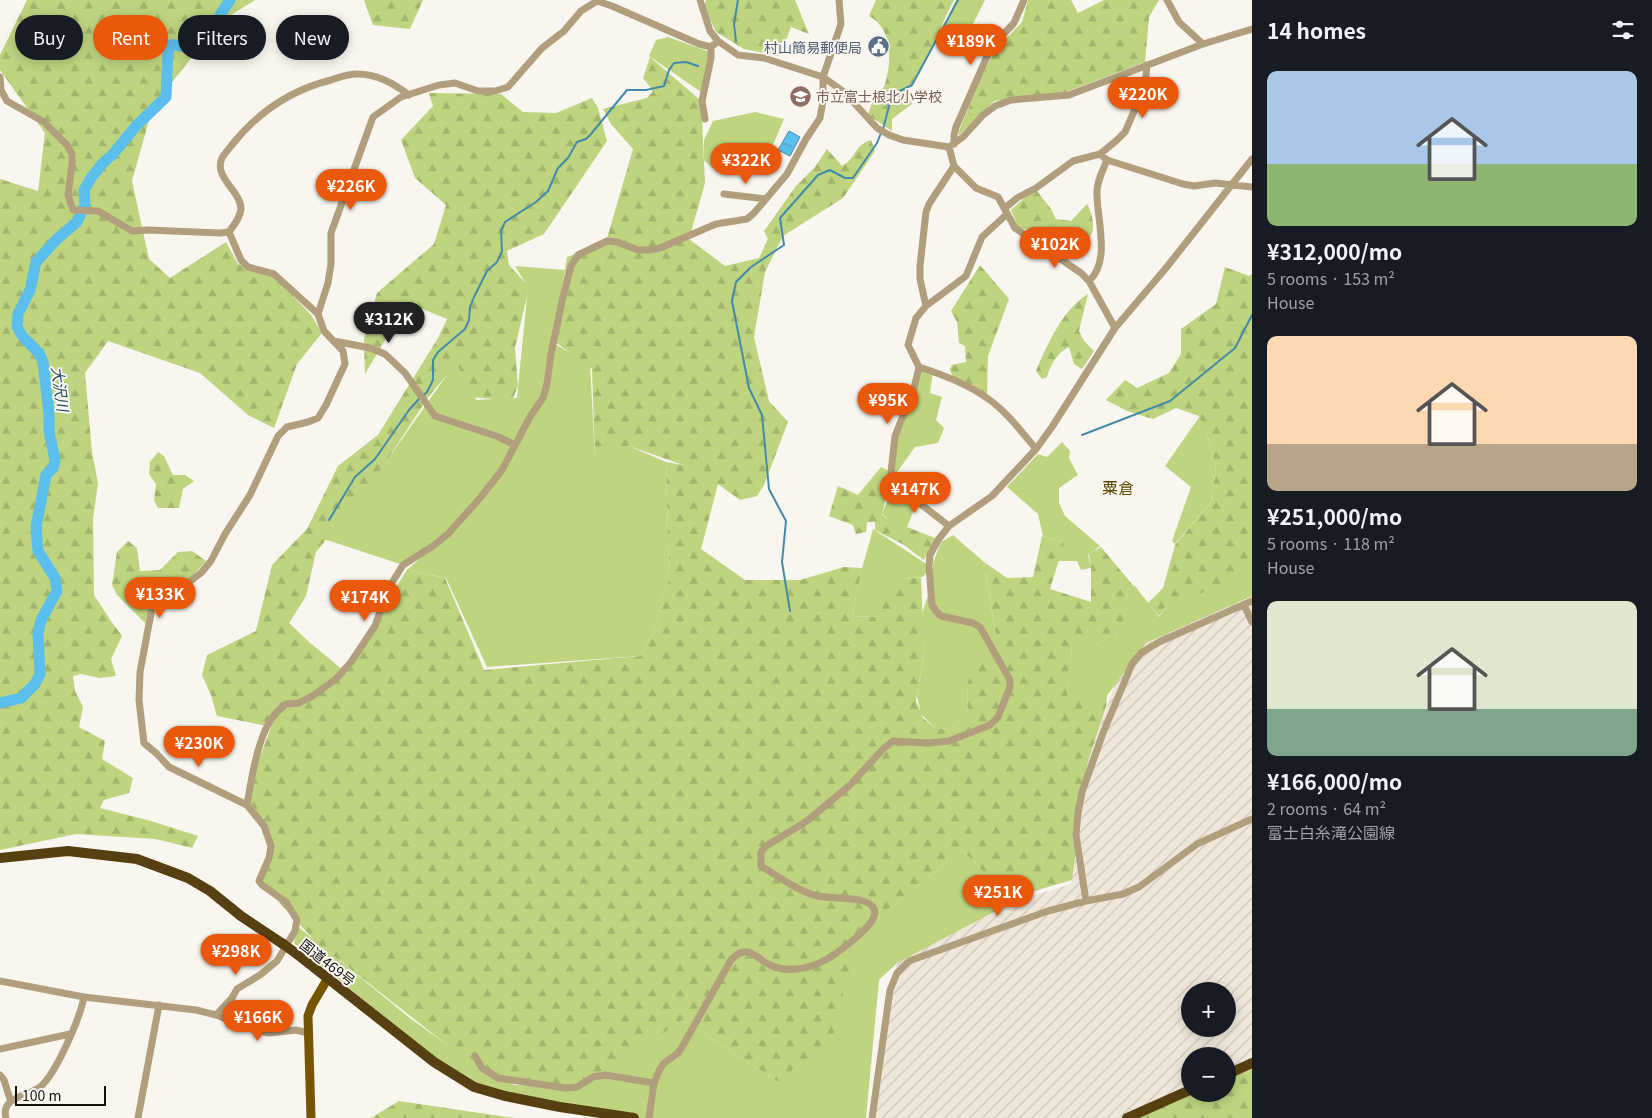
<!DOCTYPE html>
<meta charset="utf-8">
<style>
:root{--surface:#171b24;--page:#20242c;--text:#f1f3f6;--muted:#9ea1a6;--accent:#ea580c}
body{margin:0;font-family:Georgia,"Noto Sans JP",serif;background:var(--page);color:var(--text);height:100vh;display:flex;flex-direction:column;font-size:19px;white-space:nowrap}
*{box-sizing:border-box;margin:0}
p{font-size:16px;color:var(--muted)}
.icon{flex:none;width:28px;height:28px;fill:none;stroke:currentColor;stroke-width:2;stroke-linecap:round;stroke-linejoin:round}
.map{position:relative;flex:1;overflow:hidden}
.panel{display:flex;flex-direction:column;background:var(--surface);width:400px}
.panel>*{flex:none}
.guide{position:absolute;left:15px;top:15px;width:475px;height:45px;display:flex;gap:10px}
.tools{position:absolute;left:1181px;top:982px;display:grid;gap:10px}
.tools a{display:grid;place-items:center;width:55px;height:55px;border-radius:50%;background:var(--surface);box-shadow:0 2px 12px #0003;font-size:25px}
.scale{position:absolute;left:15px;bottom:12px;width:91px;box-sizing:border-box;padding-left:5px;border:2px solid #12110f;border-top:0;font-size:14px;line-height:18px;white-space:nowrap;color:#12110f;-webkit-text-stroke:4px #f9f5ef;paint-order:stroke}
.price{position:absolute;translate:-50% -42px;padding:0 11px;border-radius:18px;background:var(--accent);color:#fff;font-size:16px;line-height:32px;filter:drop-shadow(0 1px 2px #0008)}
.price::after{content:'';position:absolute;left:50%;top:30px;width:15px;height:11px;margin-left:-8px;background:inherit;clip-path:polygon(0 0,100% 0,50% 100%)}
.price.active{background:#222;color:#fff}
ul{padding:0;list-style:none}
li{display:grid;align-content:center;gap:10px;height:265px;padding:0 15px}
li span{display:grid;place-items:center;height:155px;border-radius:10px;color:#555}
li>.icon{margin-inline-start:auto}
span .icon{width:90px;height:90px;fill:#fffc;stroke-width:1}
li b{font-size:21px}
h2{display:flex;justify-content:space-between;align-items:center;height:60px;padding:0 15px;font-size:21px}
.pill{padding:0 18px;border-radius:22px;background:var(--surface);box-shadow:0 2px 12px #0003;font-size:18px;line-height:45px}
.pill.active{background:var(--accent);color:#fff}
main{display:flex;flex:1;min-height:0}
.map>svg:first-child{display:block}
.industrial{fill:url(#industrial-furrows);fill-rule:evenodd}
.green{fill:#bed47f}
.forest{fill:url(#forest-firs)}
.water{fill:url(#water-ripples);stroke:#448baa}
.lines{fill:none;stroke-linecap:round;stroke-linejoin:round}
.stream{stroke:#448baa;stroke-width:2}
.river{stroke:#5abfed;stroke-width:11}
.minor{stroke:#b19e7c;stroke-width:7}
.major{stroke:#775400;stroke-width:9}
.highway{stroke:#563f10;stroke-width:10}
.highway-bridge{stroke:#563f10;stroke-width:10}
.labels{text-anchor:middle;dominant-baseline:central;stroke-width:4;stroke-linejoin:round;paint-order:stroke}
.service-label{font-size:14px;fill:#4e5e75;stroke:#f9f5ef;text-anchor:end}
.education-label{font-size:14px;fill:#785e54;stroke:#f9f5ef;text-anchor:start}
.street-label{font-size:14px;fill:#12110f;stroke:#f9f5ef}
.water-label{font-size:15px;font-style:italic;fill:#1c475b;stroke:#f9f5ef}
.quarter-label{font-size:16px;fill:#5b4908;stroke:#f9f5ef}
</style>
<main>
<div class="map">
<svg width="1252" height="1118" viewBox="0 0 1252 1118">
<defs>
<pattern id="industrial-furrows" width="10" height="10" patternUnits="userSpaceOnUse" patternTransform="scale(1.25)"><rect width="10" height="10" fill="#efe7da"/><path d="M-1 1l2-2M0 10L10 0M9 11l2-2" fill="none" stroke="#ccc5ba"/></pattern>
<pattern id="forest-firs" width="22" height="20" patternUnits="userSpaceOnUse" patternTransform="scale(1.25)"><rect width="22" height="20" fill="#bed47f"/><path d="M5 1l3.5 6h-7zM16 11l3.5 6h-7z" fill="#a2b56d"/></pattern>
<pattern id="water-ripples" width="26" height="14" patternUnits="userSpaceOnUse" patternTransform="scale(1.25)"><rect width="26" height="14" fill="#5abfed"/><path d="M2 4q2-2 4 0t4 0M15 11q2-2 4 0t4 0" fill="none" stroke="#4da3ca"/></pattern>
</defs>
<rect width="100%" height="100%" fill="#f9f5ef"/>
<path class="industrial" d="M1252,595V1079L1228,1088V1056H1190V1094H1214L1151,1118H870L897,963L1013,902L1071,884L1077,792L1128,647ZM1190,991H1228V1029H1190Z"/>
<path class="green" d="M956,0H985L962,46L938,38Z
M668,37L707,51L709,58L701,92L649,56L656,40Z
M755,112L784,119L763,168H712L704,160V140L713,121Z
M515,266L565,270L553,343L590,364L595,457L629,446L666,462L669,578L653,633L640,656L487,667L446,578L407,570L433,547L403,565L324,539L366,490L461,355L476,400L517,398L528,287Z
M919,368L933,371L930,393L942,397L936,420L944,428L938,443L915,447L892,479L895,441Z
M1200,416L1206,431L1216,467L1211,502L1175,544L1172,541L1191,487L1165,466Z
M1062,442L1070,451L1069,458L1078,475L1059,488V503L1065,516L1100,546L1088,555L1091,568L1081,570L1077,561H1058L1063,543L1043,536L1038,514L1007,487L1038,454L1047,457Z
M894,486L916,504L907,527L899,531L882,513Z
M873,529L928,565L926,573L923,577L903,579L874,617L852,616L861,572Z
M953,535L984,562L996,636L988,644L968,681L967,717L951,728L936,729L921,714L917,696L924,653L922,614L932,582L933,563L941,542Z
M1252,567V596L1146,643L1106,697L1067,698L1073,634L1089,638L1105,650L1116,637L1135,586L1159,617L1166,606Z
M962,850L1013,902L897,963L879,980L866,1118H634L502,1095L442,1067L397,1027L294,943L296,925L411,1019L460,1054L514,1085L577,1087L683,1020L778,1082L857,936Z"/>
<path class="forest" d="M27,0H255L221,21L153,106L132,181L149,259L170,278L226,242L238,264L272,274L311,315L322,333L297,364L274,428L248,415L200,373L108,341L85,373L92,452L98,483L93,519L94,595L111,621L122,636L111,659L116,676L100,678L81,674L73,676L75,691L83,707L79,727L105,741L102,759L133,778L129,793L104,800L100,808L151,821L198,836L192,848L156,839L76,834L0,850V179L38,191L45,133L0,70V55Z
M364,0H423L410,29L373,25Z
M706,0H795L809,34L791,27L780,56L744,49L716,32L704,6Z
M876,0H954C944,16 921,84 906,89L912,104L892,119V131L868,115C870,109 872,101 875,96C878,91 884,89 885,84C892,61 893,29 869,16Z
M1028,0H1071L1078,13L1104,0H1159L1149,17L1145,62L1066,92L994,101L959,135L958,133L981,78L995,50L1022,22Z
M650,57L699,99L702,120L705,183L689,239L725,266L759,258L768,239L764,231L796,186L815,167L827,149L842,166C856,159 854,145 871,140L875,151L843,198L783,236L765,272L754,337L769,401L788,422L764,485L757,496L740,500L718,484L701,549L745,580H800L844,567L862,568L852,616L874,617L902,578C909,580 913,577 921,578L924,653L916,701L923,718L936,729L951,728L967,717L968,681L977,659L996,635L984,562L1007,578L1033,577L1042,536L1064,543L1050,589L1091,602V568L1089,554L1101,547L1136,589L1116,637L1105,650L1089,638L1073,635L1067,698L1107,696L1106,707L1088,761L1072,880L1031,892L1013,902L962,850L857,936L833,1036L778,1082L683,1020L599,1075L565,1088L498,1078L455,1051L316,942L259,881L269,850L264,826L243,803L278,708L267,726L217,716L211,695L202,675L207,655L256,631L272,565L307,529L338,466L378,435L438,338L447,319L418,307L395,323L365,374L364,339L377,293L434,244L446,205L415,178L401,140L433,106L429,93L501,94L523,112L556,113L592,98L598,108L607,141L544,234L507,251L509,265L529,287L515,348L518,386L512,401L471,397L457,363L429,396L372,483L316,552L306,596L289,623L309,642L343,670L407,570L445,578L484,670L640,656L653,633L669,578L666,462L683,465L629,446L595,458L592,369L554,341L567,257L606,242L633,149L611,124L603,109L647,98L653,91L643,78Z
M1037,191L1051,209L1056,219L1071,221L1087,204C1092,212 1096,228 1090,237C1088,240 1083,243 1080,245L1081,253L1070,254L1050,235L1018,227L1011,210L1029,194Z
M980,265L1009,299L988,356L987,395L954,381L950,369L952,365L966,362L965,346L959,343L957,322L951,311Z
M1225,267L1249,276L1252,274V569L1191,598L1166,606L1159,616L1148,603L1163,588L1175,545L1211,502L1216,467L1206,431L1199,416L1176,408L1153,419L1127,411L1106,400L1125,380L1137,388L1169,373L1181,354V329L1216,304Z
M1088,294L1079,331L1084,341L1094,351L1082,369L1074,364L1069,347C1058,352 1050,365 1047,377L1042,379L1036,371C1047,345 1063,309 1088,294Z
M158,452L164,456L173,475H185L194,481L183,489L179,508H158L154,500L156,484L149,474L150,462Z
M881,467L891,472L882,514L899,530L907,527L935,538L924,560L904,545L875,530V522H867L866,532L856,534L853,525L829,516L838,486L858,495Z
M128,541L137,548L140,571L160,570L178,552L192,551L206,561C200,567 195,574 189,579C165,595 155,591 145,623L117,595L112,585L117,552Z
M1252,1069V1118H1137L1194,1094H1228V1079Z
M399,1101L514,1118H371Z"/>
<path class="water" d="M789,131L800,137L790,156L778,150Z"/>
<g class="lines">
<path class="stream" d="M736,41L734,24L738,0
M883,129L892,95L912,85L958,0
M423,396L427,392L433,380V360L438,352L465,329L469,320L470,307L474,297L487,271L497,262L502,251L501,231L505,222L536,202L548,191L558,168L568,158L577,142L586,139L591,134L627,90H646L664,86L669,70L674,63L686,62L698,66
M1082,435L1170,401L1235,348L1252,315
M329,520L355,477L375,459L409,410L419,399
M790,611L782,562L786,521L769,489L762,415L749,388L732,301L736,282L751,267L784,245L780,218L818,175L830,170L845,178H853L877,143L881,133"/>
<path class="river" d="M0,703L21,698L35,684L40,674L38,633L41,620L57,591L55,578L38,551L36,527L46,475L53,468L55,460L49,431V413L43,362L39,353L23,337L17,327L18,314L30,290L36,262L57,239L77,222L85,205L84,190L91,178L103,163L113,154L136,126L166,97L168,53L170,45C186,43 190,55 204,49L220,15L230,0"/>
<path class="minor" d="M700,0L710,31L718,41L738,55L764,58L823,77L844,92L877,128L889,135L903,140L949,147L963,137L983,115L995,106L1011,100L1069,95L1203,44L1252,29
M1167,0L1179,22L1203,44
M963,47L989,52
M0,77L1,90L7,101L44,122L67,145L72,154V164L68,195L73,210L98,211L132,231L148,230L220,233L229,232C234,225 240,218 241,209C241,191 213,177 222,158C224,154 228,150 231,146C257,113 291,90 331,80C340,77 348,74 357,74C377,74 393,83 409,95
M705,119L702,101L711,58V47
M954,144V135L956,127L989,52L996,42L1014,23L1024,0
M949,147L954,166L976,188L998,197L1015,228L1081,273L1089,281L1115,328
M1100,154L1107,160L1183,184L1194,186L1215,183L1252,187
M724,194L766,199
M1005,208L1017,198L1036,188L1073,161L1100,154L1117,140L1125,132L1145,86L1147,65
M229,232L241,260L248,267L274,274L318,314
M1089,281C1111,261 1097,220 1097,194C1096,183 1103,170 1107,160
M926,306L966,276L982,237L1007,214
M334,341L370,348L385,354L405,373L435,416L499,437L515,445
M919,367C941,374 967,384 987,398C1006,411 1021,431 1036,449
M949,526L918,502L893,487L891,472L895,436L914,388L919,367L908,345L916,318L926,306L920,279V266L926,212L929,204L954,166
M1244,605L1252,622
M247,805C251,781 257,742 270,721C274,714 280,709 286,704L298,703L311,697L336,679L351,662L375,626L388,589L403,565L433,546L448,534L480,498L502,470L531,415L543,398L547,384L551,354L563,297L571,266L578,255L607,241L617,242L638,250H650L660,248L716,224L747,219L754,213L787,174L806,139L820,118L823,101V77L841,24L839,0
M1086,901L1076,835L1078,813L1082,792L1103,733L1132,664L1141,653L1159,642L1252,601
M0,981L84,997L196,1010L216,1015L255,1030L269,1033L296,1030L308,1033
M216,1015L232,998L237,989L260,975L277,961L295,931L297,920L286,902L262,885L259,881L269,858L271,846L264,826L247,805L169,767L157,754L144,743L139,700L140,672L152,608L163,593L185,585L201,573L211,561L225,534L250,495L278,436L287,427L308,422L318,418L326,405L345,364L343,351L324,331L318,314L328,283L331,264V233L373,117L401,97L439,85L455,83L478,91H495L508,87L542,48L564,31L581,11L597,1L612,6L699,44L711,47L718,41
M0,1049L70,1034
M475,1056L482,1068L498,1078L565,1088L577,1087L593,1077L605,1075L654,1083
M0,1075L4,1080L10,1099
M6,1118C0,1097 28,1096 40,1087C56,1074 80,1018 84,997
M138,1118L159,1005
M649,1118L654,1083L659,1071L663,1064L678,1053L682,1047L731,960C748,942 755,958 770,965C778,969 788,970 796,969C820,968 842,950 859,935C865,929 880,917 873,907C866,896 831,899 818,896C801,893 776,875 761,866V852L766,846L807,821L850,785L883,749L893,741L928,743L949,741L990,725L998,717L1010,687V680L980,627L973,623L941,616L936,611L932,605L929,566L930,555L938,540L949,526L992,496L1036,449L1052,427L1115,328L1166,268L1252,159
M872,1118L890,990L897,973L909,961L1048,911L1086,901L1123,894L1139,887L1197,844L1252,819"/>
<path class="major" d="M311,1118L308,1016L312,1005L328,978"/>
<path class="highway" d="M0,858L68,851L137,859L188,878L210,891L241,916L283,944
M297,954L434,1062L474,1087L505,1096L560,1107L634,1118
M1228,1074L1252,1063
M1127,1118L1190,1090"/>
<path class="highway-bridge" d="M283,944L297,954"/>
</g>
<defs>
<symbol id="civic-disc" viewBox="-11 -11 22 22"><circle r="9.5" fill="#5c6f8a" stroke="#f9f5ef"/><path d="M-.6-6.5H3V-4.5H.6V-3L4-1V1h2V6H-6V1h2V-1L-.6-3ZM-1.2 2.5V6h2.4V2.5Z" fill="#fff"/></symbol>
<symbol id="school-disc" viewBox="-11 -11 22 22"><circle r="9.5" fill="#8d6e63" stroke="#f9f5ef"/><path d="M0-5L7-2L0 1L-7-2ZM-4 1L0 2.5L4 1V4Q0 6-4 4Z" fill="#fff"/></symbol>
</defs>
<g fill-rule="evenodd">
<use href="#civic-disc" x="866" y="34" width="25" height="25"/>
<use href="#school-disc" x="788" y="84" width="25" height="25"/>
</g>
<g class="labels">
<g class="service-label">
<text x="862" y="47">村山簡易郵便局</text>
</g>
<g class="education-label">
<text x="816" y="96">市立富士根北小学校</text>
</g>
<g class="street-label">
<text transform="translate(328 962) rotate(38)">国道469号</text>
</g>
<g class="water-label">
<text transform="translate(61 389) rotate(82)">大沢川</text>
</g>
<g class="quarter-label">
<text x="1118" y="487">粟倉</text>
</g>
</g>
</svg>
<div class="tools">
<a>+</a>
<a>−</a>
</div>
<div class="scale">100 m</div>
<b class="price" style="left:971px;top:66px">¥189K</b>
<b class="price" style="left:1143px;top:119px">¥220K</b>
<b class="price" style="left:746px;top:185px">¥322K</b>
<b class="price" style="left:351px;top:211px">¥226K</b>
<b class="price" style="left:1055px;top:269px">¥102K</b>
<b class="price active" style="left:389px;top:344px">¥312K</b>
<b class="price" style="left:888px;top:425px">¥95K</b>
<b class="price" style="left:915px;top:514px">¥147K</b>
<b class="price" style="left:160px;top:619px">¥133K</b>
<b class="price" style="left:365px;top:622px">¥174K</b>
<b class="price" style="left:199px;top:768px">¥230K</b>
<b class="price" style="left:998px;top:917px">¥251K</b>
<b class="price" style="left:236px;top:976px">¥298K</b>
<b class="price" style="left:258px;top:1042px">¥166K</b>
<div class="guide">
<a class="pill">Buy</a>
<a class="pill active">Rent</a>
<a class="pill">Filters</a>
<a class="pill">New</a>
</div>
</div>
<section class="panel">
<h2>14 homes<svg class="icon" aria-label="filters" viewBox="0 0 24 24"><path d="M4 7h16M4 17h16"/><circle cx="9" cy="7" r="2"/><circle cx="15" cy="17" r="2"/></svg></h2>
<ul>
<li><span style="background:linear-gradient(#a9c7e8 60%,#8fb573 0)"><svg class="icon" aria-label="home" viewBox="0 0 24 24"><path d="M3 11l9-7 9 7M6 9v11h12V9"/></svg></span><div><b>¥312,000/mo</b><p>5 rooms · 153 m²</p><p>House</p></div></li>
<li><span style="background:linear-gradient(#ffd9b3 70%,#b9a48a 0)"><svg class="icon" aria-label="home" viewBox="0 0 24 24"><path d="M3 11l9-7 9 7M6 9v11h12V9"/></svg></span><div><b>¥251,000/mo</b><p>5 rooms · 118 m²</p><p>House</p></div></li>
<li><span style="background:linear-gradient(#dfe7d0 70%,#7fa58c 0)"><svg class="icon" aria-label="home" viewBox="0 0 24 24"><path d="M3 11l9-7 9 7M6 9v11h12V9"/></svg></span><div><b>¥166,000/mo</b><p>2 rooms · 64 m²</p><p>富士白糸滝公園線</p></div></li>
</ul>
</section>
</main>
